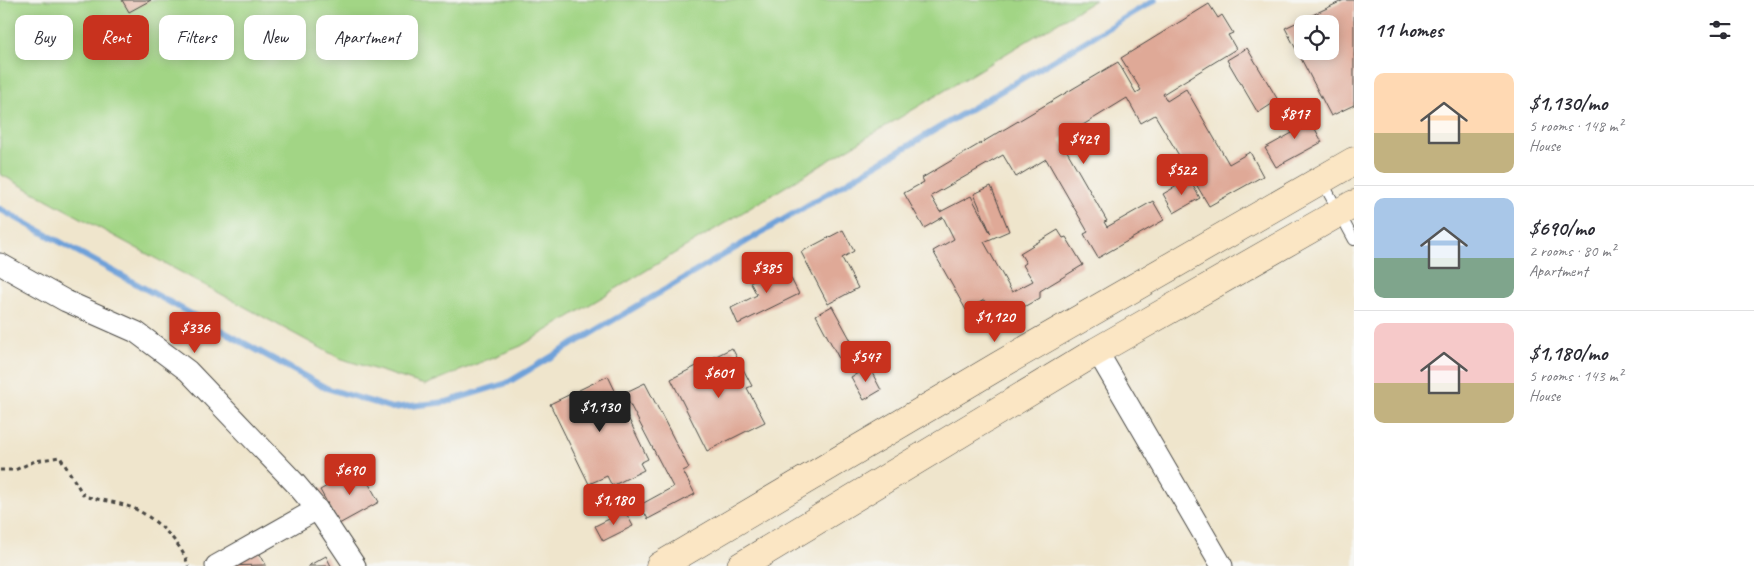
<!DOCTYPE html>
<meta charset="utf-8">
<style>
:root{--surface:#fff;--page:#f7f7f7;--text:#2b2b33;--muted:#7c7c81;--line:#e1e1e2;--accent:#c8321e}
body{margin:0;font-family:Caveat,sans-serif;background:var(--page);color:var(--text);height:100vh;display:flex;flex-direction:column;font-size:19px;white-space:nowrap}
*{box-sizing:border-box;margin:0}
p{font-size:16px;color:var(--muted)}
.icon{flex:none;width:28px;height:28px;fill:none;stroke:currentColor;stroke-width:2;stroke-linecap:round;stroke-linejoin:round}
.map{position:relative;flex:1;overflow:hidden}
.details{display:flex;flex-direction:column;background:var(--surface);width:400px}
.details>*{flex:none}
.hud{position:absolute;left:15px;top:15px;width:475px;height:45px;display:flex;gap:10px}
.controls{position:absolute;left:1294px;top:15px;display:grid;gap:10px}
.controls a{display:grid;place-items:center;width:45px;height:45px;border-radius:10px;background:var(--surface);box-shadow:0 2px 12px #0003;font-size:25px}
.price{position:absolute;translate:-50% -42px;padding:0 11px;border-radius:5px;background:var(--accent);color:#fff;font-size:16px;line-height:32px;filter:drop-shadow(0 1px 2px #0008)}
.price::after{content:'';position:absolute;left:50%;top:30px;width:15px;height:11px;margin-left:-8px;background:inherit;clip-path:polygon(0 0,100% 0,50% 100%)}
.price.on{background:#222;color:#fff}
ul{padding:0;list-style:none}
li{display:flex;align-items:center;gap:15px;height:125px;padding:0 20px}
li+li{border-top:1px solid var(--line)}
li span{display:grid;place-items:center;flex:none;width:140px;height:100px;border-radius:10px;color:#555}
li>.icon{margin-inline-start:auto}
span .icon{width:60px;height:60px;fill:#fffc;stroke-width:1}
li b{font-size:21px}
h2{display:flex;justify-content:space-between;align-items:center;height:60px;padding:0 20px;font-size:21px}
.tag{padding:0 18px;border-radius:10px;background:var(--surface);box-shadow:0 2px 12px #0003;font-size:18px;line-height:45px}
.tag.on{background:var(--accent);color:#fff}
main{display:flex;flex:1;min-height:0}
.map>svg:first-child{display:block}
.green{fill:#a2d585;stroke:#668058}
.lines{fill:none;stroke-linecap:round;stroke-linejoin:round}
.stream{stroke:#6ea1d9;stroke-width:6}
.building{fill:#dfa997;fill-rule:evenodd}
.lane-casing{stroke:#484743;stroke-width:12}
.street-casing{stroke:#484743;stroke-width:23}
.secondary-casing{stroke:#484743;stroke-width:29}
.path{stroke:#484743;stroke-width:3;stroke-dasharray:4 4;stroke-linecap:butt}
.lane{stroke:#fff;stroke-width:10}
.street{stroke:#fff;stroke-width:21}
.secondary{stroke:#fbe6c4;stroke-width:28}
</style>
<main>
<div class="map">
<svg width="1354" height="566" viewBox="0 0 1354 566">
<rect width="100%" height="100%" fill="#f6f6f2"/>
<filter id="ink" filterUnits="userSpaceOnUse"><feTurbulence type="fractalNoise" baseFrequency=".02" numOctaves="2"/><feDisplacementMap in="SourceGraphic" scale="10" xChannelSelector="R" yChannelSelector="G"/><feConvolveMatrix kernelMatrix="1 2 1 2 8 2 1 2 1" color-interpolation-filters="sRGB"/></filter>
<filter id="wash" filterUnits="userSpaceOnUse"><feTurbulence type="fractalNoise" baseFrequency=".0096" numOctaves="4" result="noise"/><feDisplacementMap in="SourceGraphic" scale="20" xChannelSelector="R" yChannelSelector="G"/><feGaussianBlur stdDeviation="1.12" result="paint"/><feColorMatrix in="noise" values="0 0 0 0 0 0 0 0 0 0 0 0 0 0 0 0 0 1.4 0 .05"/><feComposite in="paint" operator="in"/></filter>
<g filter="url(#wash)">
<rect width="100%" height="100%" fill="#efe5cc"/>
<path class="green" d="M0,0H1095L521,346L425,385L339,358L0,174Z"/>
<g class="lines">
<path class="stream" d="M0,209L326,388L392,408L446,402L507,383L1155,0"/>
</g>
<g id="blocks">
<path class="building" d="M122,0H151L129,12Z
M1344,0H1354V105L1331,116L1285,28ZM1302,24H1330V51H1302Z
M1209,4L1218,18L1222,15L1233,33L1228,35L1236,49L1163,94L1167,101L1186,89L1229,164L1250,152L1263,176L1209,206L1155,115L1141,123L1127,98L1060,139L1107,221L1104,222L1107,227L1153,201L1164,220L1098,258L1084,234L1088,232L1046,159L1016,177L1003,155L931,196L940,212L971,196L991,234L974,194L991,186L1009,231L984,242L1012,292L1033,281L1023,265L1026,263L1020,253L1058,230L1063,238L1066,237L1083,265L1040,291V298L996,322L984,300L966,310L933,251L954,239L943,217L924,228L904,193L924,182L922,178L1118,62L1136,93L1141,90L1121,58Z
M1247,48L1278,100L1258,113L1227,60Z
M1305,110L1322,142L1276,167L1265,148L1292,133L1285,121Z
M1189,179L1200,198L1174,213L1163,194Z
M843,230L854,251L842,258L858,288L828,304L801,252Z
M784,265L799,294L738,324L731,308L757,295L750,282Z
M832,306L860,357L843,366L816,315Z
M732,348L752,386L747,388L765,422L707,451L671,379Z
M869,367L881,390L864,400L851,377Z
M608,376L648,459L640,463L644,470L612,486L607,476L589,484L550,404Z
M645,383L689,468L683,471L695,494L648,519L640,505L673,487L624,393Z
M360,468L379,502L339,524L320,490Z
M625,511L633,526L603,541L595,526Z
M256,547L266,565L221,566Z
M326,556L331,566H308Z"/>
</g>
</g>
<g filter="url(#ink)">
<use href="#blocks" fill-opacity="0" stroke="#484743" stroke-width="1"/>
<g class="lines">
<defs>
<path id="lane" d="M1322,181L1354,240"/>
<path id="street" d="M0,264L66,301L136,332L188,371L295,483L317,509L355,566
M1097,351L1222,566
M216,566L317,509"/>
<path id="secondary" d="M660,566L998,366L1354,161
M741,566L1097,351L1354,204"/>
</defs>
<use href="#lane" class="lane-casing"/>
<use href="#street" class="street-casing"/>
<use href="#secondary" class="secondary-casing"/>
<path class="path" d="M0,470H15L35,461L60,457L84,496C99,500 124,503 137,510C156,519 184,545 188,566"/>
<use href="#lane" class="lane"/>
<use href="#street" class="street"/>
<use href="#secondary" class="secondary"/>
</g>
</g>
</svg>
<div class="controls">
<a><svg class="icon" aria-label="locate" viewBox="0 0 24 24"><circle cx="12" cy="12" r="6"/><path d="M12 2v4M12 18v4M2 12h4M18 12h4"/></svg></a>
</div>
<b class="price" style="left:1295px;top:140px">$817</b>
<b class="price" style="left:1084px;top:165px">$429</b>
<b class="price" style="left:1182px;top:196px">$522</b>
<b class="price" style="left:767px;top:294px">$385</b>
<b class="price" style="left:995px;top:343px">$1,120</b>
<b class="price" style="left:195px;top:354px">$336</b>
<b class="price" style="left:866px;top:383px">$547</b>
<b class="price" style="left:719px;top:399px">$601</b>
<b class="price on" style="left:600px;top:433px">$1,130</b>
<b class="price" style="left:350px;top:496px">$690</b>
<b class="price" style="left:614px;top:526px">$1,180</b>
<div class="hud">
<a class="tag">Buy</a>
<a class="tag on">Rent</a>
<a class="tag">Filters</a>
<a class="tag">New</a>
<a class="tag">Apartment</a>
</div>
</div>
<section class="details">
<h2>11 homes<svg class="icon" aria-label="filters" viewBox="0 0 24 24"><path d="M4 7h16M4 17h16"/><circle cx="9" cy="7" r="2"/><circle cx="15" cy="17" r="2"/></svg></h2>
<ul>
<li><span style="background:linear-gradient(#ffd9b3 60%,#c2b280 0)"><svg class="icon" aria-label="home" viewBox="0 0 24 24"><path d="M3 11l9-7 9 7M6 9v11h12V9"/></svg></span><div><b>$1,130/mo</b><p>5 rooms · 148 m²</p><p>House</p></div></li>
<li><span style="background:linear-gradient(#a9c7e8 60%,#7fa58c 0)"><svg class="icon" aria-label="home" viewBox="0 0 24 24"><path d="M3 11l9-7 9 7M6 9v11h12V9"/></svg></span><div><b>$690/mo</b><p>2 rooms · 80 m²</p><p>Apartment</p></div></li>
<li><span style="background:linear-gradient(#f6c9c9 60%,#c2b280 0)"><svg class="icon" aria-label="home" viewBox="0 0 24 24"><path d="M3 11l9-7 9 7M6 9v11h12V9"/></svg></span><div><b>$1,180/mo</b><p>5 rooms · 143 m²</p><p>House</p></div></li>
</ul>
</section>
</main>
